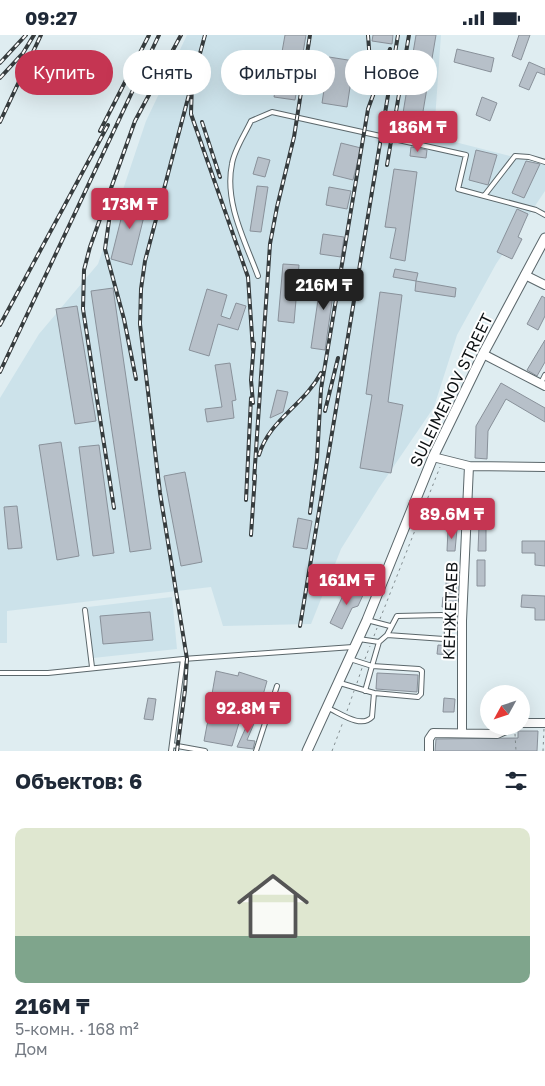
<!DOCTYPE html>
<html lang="ru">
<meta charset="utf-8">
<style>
:root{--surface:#fff;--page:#f2f2f3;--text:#1f2937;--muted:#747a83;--line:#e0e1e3;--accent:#c53552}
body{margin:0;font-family:"Golos Text",sans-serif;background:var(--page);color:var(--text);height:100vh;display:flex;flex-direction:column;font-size:19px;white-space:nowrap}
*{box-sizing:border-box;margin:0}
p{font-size:16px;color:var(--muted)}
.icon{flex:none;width:28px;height:28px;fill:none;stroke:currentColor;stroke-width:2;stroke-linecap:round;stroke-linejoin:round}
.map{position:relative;height:716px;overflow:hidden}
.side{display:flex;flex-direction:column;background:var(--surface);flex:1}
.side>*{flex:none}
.top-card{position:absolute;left:15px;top:15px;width:515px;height:45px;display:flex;gap:10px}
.needle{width:32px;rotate:230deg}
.tools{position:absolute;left:480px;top:650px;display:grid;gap:10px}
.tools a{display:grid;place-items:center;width:50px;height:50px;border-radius:50%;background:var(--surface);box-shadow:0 5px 20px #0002;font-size:25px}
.price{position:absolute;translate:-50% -42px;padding:0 11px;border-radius:5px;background:var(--accent);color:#fff;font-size:16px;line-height:32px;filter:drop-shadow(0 1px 2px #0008)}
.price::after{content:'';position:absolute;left:50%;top:30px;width:15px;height:11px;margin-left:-8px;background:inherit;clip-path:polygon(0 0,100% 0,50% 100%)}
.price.selected{background:#222;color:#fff}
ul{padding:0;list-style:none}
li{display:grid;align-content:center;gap:10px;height:265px;padding:0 15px}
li+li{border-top:1px solid var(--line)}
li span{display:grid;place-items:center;height:155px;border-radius:10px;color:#555}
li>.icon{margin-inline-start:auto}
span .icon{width:90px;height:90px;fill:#fffc;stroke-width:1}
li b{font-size:21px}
h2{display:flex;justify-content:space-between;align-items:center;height:60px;padding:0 15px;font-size:21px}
.tag{padding:0 18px;border-radius:22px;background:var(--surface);box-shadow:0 5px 20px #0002;font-size:18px;line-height:45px}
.tag.selected{background:var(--accent);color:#fff}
.status{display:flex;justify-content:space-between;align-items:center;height:35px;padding:0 25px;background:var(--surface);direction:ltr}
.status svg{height:14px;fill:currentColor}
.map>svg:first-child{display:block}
.built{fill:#cce2ea}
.building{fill:#b7c0c9;stroke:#89919a}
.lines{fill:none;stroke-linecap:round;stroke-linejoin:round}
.service-casing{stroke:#5b676b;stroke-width:6}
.minor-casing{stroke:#5b676b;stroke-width:10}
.tertiary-casing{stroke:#5b676b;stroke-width:11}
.path{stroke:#828c8f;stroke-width:1;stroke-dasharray:2.5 4;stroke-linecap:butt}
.service{stroke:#fff;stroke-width:4}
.minor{stroke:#fff;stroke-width:8}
.tertiary{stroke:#fff;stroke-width:9}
.rail-casing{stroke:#363c3e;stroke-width:4}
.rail{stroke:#fff;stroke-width:2;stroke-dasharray:5.5;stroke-linecap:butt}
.labels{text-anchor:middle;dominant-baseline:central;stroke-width:4;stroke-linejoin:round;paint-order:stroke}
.street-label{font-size:16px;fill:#0e1214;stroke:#fff}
</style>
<div class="status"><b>09:27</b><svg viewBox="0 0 49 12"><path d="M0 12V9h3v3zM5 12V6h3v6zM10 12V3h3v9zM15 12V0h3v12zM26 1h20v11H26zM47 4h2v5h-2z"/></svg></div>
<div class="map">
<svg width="545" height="716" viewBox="0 0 545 716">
<rect width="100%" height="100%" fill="#dfedf1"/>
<path class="built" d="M187,0H441L434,99L447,105L545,130V156L496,229L457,300L434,372L379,453L341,514L311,589L223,591L211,552L7,576V608H0V363L39,299L98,229L146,86Z
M172,562L177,614L93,623L88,572Z"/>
<path class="building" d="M285,0H306L295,65L274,62Z
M373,0H393L392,9L372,6Z
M416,0H436L419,100L400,96Z
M519,0H530L521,25L512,21Z
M457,14L494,23L491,37L454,27Z
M329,22L354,26L347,72L322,68Z
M70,23L91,33L85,45L64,35Z
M529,27L545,34V40L537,37L529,55L519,51Z
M482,62L497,68L490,86L476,80Z
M341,108L361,113L353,145L333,140Z
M411,112L427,115L426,123L410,121Z
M476,115L497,120L488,150L469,145Z
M258,122L270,125L265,142L253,139Z
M526,126L540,129L524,163L512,158Z
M394,134L417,137L405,226L390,223L396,193L385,192Z
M257,151L268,152L261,197L250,196Z
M329,152L351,156L347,174L326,170Z
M127,160L148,165L132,230L111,224Z
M517,174L528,179L518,202L522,204L512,224L497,217Z
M323,199L344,202L341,222L320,219Z
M283,229L299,230L294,288L278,286Z
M395,234L418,238L416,246L393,242Z
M322,237L336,239L325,315L311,313Z
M416,246L456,253L455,262L415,256Z
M113,253L151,514L130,517L91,256Z
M207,254L227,260L221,281L230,284L236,268L246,271L238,295L218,289L209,321L189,315Z
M380,257L402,260L388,367L403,370L391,438L360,433L372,360L366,359Z
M542,261L545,263V281L538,295L527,289Z
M77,271L96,386L75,389L56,274Z
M545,305V327L537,341L527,335Z
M230,328L236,365L232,366L234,383L207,387L205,374L222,372L215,330Z
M501,348L545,373V387L506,364L488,396L487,424L475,423L476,391Z
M277,355L288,357L283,377L270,383Z
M61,407L79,521L57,525L39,410Z
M99,410L114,518L93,521L79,412Z
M185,437L202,527L181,531L164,441Z
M17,471L22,513L8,514L4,472Z
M298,483L312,486L307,514L293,512Z
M479,490H486V516H478Z
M448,494H457L455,516H447Z
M522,506H545V531L535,530V518H522Z
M477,525H485V551H477Z
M446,544H456V573L442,572L443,562H446Z
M348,550L364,558L358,571L352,573L342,594L330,588Z
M522,560L545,561V585H535V573L521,572Z
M150,577L153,605L103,609L100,581Z
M438,610L452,611V620L437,619Z
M216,636L238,641L239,637L267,646L263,660L257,658L253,671L245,668L232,711L204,706L207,690L218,660L212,659Z
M377,638L418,640L417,657L376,654Z
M148,663L156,664L153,685L144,684Z
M444,663L455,664L454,677H443Z
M253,677L258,679L247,705L255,706L253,714L237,712Z
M518,696H538L537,716H435L436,704L518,703Z"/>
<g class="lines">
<defs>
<path id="service" d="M484,161L515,121L529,122L545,127
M258,241C245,206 224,167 232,129C234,115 245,99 251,86L272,77L466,120L458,154L536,175L545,180
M541,348L545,340
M85,575L92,632
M367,585L390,591
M359,604L379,607
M350,624L372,631L379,607L387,600L397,581L442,580L446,582L447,602L444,604L387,600
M0,638H48L183,624L353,612
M340,648L374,658
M328,673C340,678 361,694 372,682L374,658L418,662L421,659L422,636L419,634L372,631L365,656
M172,710L205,716
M171,716L183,624
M256,716L277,651"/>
<path id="minor" d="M525,240L545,250
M483,319L545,351
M433,422L469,431L462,586V698
M469,431L545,432
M521,688H545
M429,716V704L433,698L497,699L515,691"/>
<path id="tertiary" d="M307,716L367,585L433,422L483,319L545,203"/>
</defs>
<use href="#service" class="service-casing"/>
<use href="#minor" class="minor-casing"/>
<use href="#tertiary" class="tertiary-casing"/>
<path class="path" d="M380,584L440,432
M374,601L377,593
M365,624L370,611
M357,648L362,633
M347,676L354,656
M515,699L516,716
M332,716L343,687
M543,716L544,694"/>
<use href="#service" class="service"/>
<use href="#minor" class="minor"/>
<use href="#tertiary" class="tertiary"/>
<defs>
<path id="rail" d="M205,0L192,48L191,79L248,242L253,315
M368,0L372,54
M0,28L26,0
M0,43L23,18L34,0
M0,87L41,0
M202,87L220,142
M100,96L149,0
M387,130L409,0
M112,165L105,214L124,284L136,344
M0,290L108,90
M0,337L159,0
M253,368L251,345L254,308
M325,376L338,323
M259,420C269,385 304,370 321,338
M254,445L270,209L277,172L294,102L310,0
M246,465L251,363
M114,473L83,274L84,235L90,212L135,86L181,0
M310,478L317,424L321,354L368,74L390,14
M251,500L255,440
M300,591L398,0
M177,716L185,655L187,624L160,458L140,289L141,254L145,226L192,48"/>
</defs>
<use href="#rail" class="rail-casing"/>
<use href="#rail" class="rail"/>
</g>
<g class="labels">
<g class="street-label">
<text transform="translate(451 355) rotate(-64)">SULEIMENOV STREET</text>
<text transform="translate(450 576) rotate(-88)">КЕНЖЕТАЕВ</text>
</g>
</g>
</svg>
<div class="tools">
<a><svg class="needle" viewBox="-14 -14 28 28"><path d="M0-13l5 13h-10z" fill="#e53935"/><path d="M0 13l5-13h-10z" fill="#747a83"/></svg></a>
</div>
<b class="price" style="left:418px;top:118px">186M ₸</b>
<b class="price" style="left:130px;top:195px">173M ₸</b>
<b class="price selected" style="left:324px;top:276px">216M ₸</b>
<b class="price" style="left:452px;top:505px">89.6M ₸</b>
<b class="price" style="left:347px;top:571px">161M ₸</b>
<b class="price" style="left:248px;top:699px">92.8M ₸</b>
<div class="top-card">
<a class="tag selected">Купить</a>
<a class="tag">Снять</a>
<a class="tag">Фильтры</a>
<a class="tag">Новое</a>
</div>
</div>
<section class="side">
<h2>Объектов: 6<svg class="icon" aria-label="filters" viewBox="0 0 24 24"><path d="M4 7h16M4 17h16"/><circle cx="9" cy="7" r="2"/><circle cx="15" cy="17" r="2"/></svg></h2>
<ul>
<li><span style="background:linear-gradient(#dfe7d0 70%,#7fa58c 0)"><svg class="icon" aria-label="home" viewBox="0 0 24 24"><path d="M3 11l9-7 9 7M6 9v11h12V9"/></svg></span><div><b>216M ₸</b><p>5-комн. · 168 m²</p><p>Дом</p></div></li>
</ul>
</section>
